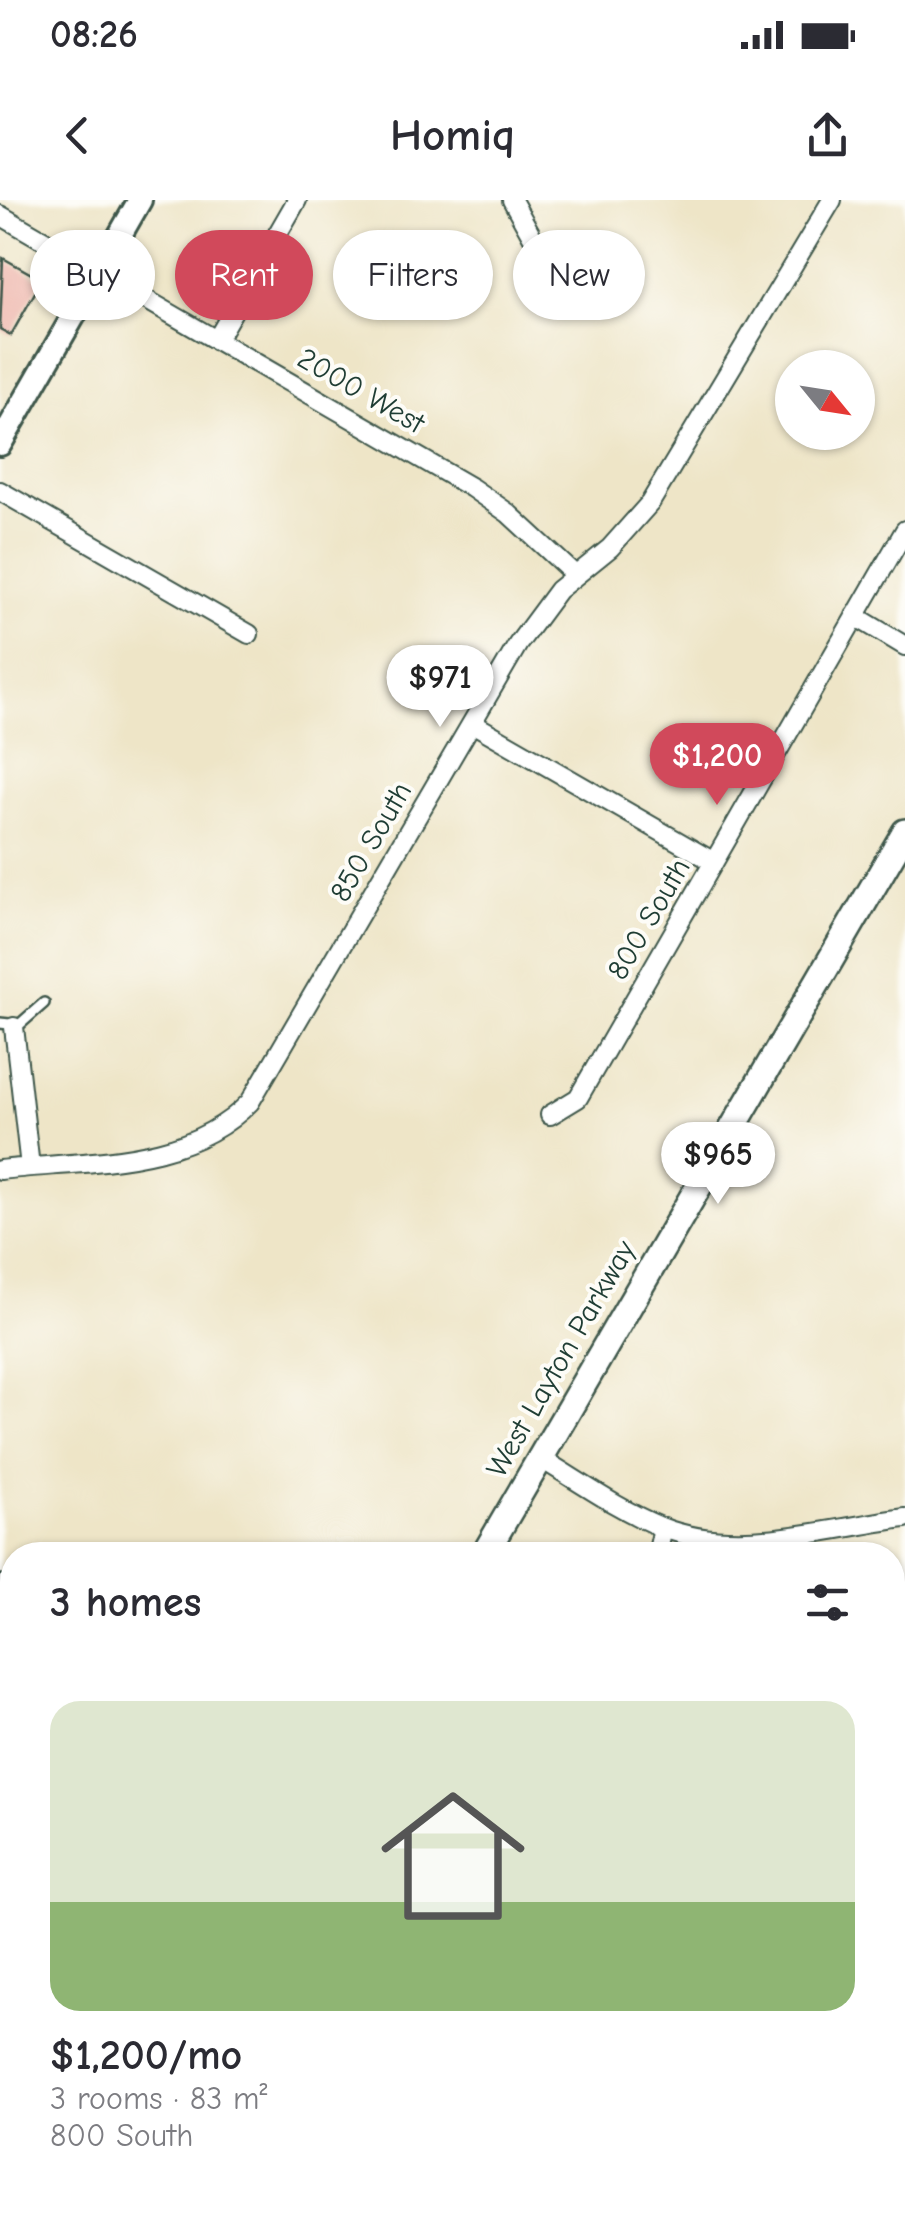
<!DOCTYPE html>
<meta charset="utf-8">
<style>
:root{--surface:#fff;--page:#f7f7f7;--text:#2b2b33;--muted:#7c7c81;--line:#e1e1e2;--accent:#d1495b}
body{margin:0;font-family:"Comic Neue",sans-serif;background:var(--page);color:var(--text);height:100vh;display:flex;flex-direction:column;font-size:38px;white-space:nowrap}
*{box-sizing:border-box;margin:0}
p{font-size:32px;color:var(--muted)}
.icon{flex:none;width:55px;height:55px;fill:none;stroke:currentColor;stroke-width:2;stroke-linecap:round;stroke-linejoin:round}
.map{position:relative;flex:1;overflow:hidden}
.sheet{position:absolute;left:0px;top:1342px;width:905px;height:672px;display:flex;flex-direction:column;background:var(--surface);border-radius:40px 40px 0 0;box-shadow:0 2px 8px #0004}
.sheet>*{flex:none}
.top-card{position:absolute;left:30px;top:30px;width:845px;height:90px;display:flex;gap:20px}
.needle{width:65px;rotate:120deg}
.fabs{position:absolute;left:775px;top:150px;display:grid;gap:20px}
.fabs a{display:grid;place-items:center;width:100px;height:100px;border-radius:50%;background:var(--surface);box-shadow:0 2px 8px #0004;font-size:50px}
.price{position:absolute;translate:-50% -85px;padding:0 22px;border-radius:35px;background:#fff;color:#222;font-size:32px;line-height:65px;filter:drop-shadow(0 2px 5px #0008)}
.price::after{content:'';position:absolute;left:50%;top:60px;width:30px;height:22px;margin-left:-15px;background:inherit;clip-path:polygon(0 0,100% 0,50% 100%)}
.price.active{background:var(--accent);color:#fff}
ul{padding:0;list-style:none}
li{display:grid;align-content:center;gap:20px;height:530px;padding:0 50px}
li+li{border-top:2px solid var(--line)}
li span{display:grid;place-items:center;height:310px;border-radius:30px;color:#555}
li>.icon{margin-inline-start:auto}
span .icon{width:180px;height:180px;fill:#fffc;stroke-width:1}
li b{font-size:42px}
h2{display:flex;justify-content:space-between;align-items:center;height:120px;padding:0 50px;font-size:42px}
.tag{padding:0 35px;border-radius:45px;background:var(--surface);box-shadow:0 2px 8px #0004;font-size:35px;line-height:90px}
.tag.active{background:var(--accent);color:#fff}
.status{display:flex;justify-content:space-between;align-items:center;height:70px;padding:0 50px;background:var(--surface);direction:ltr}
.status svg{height:28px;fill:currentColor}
header{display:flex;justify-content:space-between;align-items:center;height:130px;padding:0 50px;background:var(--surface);font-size:45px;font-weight:700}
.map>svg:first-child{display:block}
.building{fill:#eeb3a9}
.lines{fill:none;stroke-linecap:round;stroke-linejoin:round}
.service-casing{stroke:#3e564a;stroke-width:14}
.minor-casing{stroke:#3e564a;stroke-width:22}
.tertiary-casing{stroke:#3e564a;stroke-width:28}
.secondary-casing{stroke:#3e564a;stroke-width:30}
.service{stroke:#fff;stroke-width:9}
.minor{stroke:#fff;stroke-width:18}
.tertiary{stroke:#fff;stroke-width:22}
.secondary{stroke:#fff;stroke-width:25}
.labels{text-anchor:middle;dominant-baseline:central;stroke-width:8;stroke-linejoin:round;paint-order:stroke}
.street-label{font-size:30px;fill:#1f3d34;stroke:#fdfcf7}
</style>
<div class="status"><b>08:26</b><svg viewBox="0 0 49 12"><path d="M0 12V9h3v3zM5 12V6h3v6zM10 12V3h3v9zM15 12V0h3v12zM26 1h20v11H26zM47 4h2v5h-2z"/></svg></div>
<header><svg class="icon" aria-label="back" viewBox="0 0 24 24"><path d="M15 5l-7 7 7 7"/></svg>Homiq<svg class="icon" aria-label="share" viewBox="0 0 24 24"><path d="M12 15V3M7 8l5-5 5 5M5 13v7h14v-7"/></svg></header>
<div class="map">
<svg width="905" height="2013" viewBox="0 0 905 2013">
<rect width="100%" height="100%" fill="#fdfcf7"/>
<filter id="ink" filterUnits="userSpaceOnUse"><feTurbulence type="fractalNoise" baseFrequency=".01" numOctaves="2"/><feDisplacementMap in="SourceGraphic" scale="20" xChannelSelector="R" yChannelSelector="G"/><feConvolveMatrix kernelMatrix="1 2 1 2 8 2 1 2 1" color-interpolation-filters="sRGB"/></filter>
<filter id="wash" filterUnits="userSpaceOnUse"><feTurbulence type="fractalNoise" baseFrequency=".0048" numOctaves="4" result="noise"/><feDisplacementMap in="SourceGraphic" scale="40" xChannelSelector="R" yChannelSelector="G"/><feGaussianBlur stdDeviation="2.25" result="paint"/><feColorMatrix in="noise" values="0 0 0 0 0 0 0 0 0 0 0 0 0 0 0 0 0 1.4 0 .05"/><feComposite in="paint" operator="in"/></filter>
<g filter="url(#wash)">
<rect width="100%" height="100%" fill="#eee5c7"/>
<g id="blocks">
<path class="building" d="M3,58L42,80L11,135L0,129Z
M12,1613V1643L7,1644L1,1615Z
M12,1766V1785L4,1786L5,1805H0V1767Z
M905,1810V1857L892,1850V1812L901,1817Z
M6,1905L8,1915L12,1914V1952L0,1954V1906Z
M905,1982V2013H898L890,2009Z
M187,2002H224L218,2013H190L183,2009Z
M389,2002H443L452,2007L448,2013H383Z
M758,2002H799L793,2013H752Z"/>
</g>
</g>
<g filter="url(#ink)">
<use href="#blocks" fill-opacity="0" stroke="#3e564a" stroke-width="2.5"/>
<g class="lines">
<defs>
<path id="service" d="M0,823L19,825L44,803"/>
<path id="minor" d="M512,0L533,38
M0,15L472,288L508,313L575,375
M217,139L297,0
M0,291L249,434
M855,416L905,446
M472,523L714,662
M14,827L30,967
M550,915L578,898L905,330
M0,970C84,960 187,968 250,902L518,444L558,390L610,348L650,303L832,0
M540,1258C580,1282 619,1310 661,1327C735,1357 829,1328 905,1318
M657,1355L663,1328
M892,1523L905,1522
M892,1672L905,1677
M0,1847L12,1843
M892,1920L900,1908
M261,2013L267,2002
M839,2013L845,2002"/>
<path id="tertiary" d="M0,244L140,0
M0,1387L12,1396"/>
<path id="secondary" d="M484,1355L905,632
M102,2013L109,2002"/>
</defs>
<use href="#service" class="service-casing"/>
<use href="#minor" class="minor-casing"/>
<use href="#tertiary" class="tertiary-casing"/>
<use href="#secondary" class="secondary-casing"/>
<use href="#service" class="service"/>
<use href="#minor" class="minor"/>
<use href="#tertiary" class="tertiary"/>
<use href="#secondary" class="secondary"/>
</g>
</g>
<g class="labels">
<g class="street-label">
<text transform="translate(361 191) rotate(30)">2000 West</text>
<text transform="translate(371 642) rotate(-60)">850 South</text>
<text transform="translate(649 719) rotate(-60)">800 South</text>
<text transform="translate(561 1159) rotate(-60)">West Layton Parkway</text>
</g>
</g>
</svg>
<div class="fabs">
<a><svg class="needle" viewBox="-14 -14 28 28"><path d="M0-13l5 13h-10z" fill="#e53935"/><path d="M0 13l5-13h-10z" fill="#7c7c81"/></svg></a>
</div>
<b class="price" style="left:440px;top:530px">$971</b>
<b class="price active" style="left:717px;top:608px">$1,200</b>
<b class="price" style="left:718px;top:1007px">$965</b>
<div class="top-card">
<a class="tag">Buy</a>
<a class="tag active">Rent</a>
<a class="tag">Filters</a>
<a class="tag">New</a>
</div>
<section class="sheet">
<h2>3 homes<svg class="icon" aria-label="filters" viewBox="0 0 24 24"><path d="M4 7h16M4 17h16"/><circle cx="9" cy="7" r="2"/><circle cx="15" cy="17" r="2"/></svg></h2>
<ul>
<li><span style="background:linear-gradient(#dfe7d0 65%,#8fb573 0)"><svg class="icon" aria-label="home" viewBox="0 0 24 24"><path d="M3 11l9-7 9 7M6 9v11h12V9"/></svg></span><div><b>$1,200/mo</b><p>3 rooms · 83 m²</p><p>800 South</p></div></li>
</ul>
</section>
</div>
